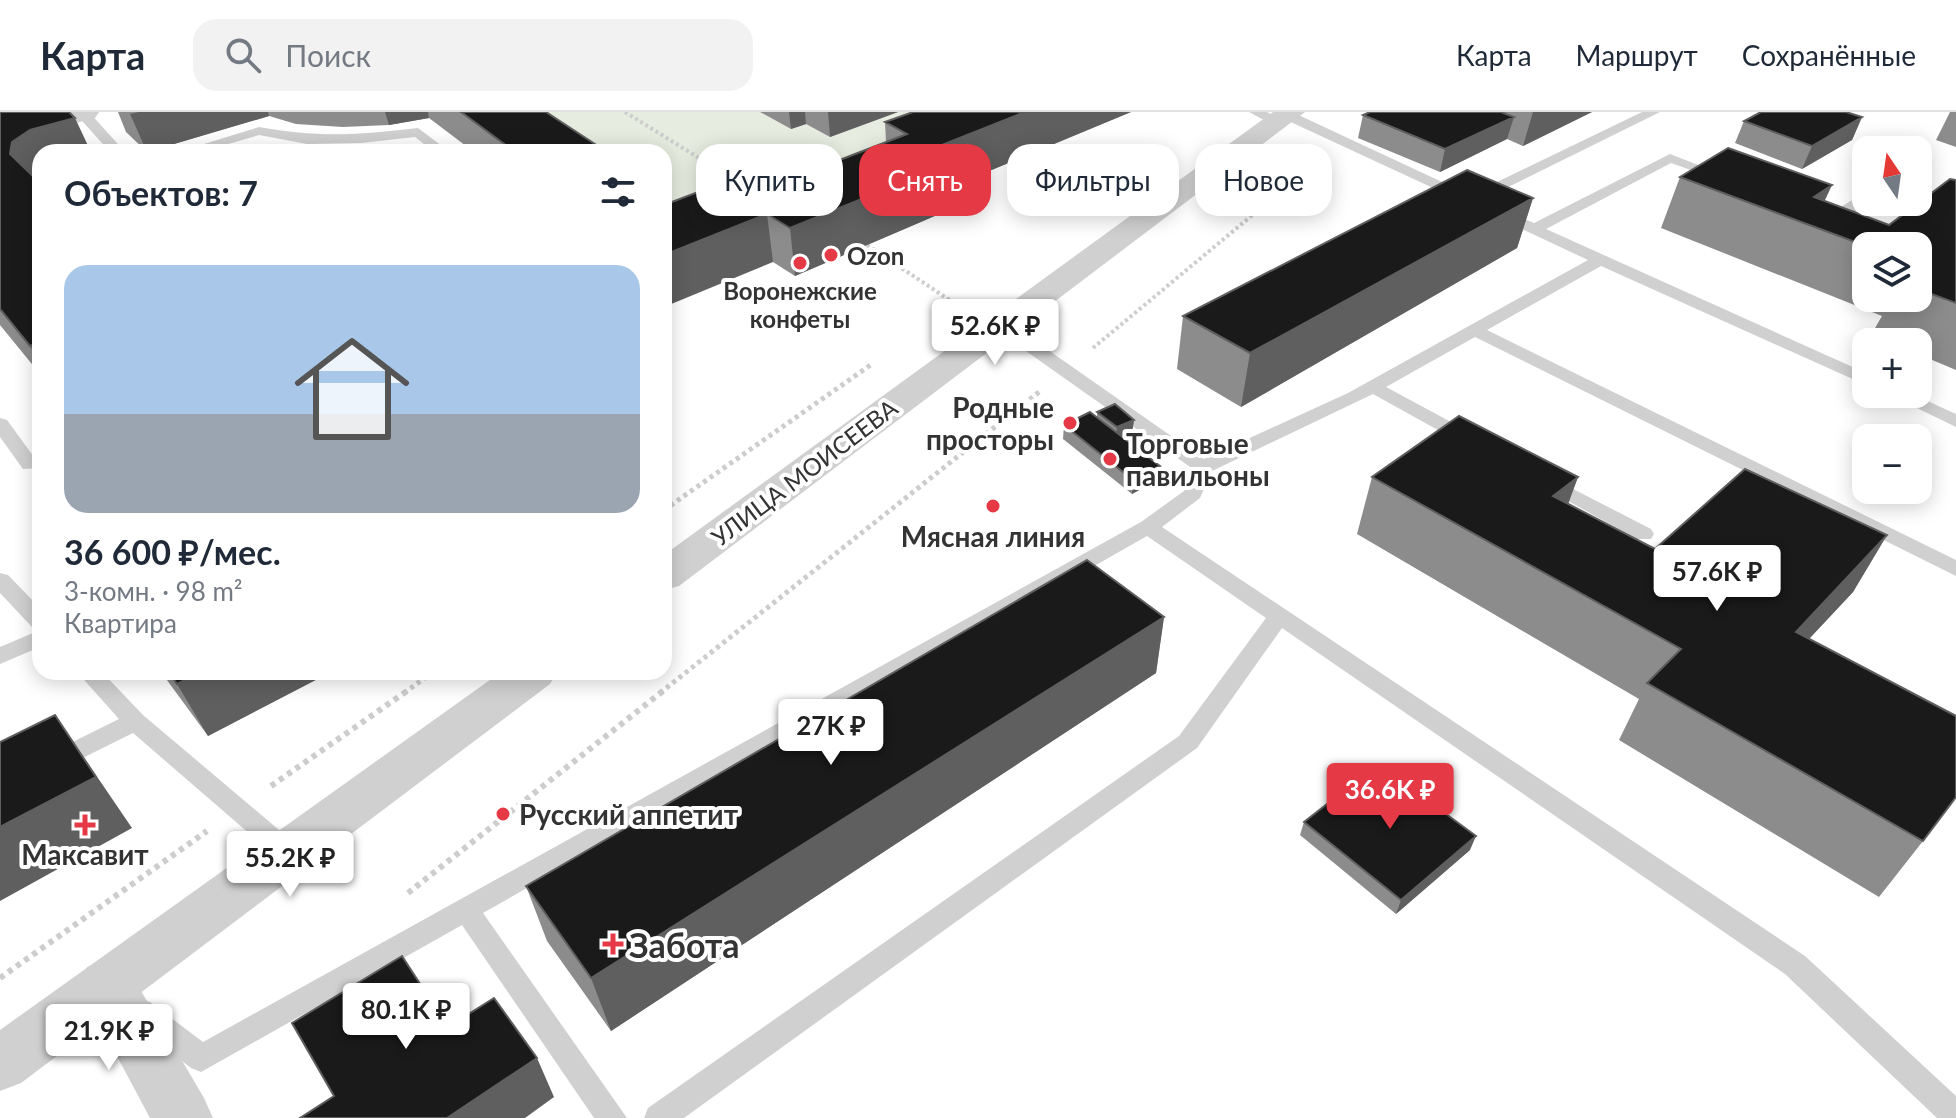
<!DOCTYPE html>
<html lang="ru">
<meta charset="utf-8">
<style>
:root{--surface:#fff;--page:#f2f2f3;--text:#1f2937;--muted:#747a83;--line:#e0e1e3;--accent:#e63946}
body{margin:0;font-family:Lato,sans-serif;background:var(--page);color:var(--text);height:100vh;display:flex;flex-direction:column;font-size:30px;white-space:nowrap}
*{box-sizing:border-box;margin:0}
p{font-size:26px;color:var(--muted)}
.icon{flex:none;width:44px;height:44px;fill:none;stroke:currentColor;stroke-width:2;stroke-linecap:round;stroke-linejoin:round}
.map{position:relative;flex:1;overflow:hidden}
.details{position:absolute;left:32px;top:32px;width:640px;height:536px;display:flex;flex-direction:column;background:var(--surface);border-radius:24px;box-shadow:0 4px 20px #0003}
.details>*{flex:none}
.guide{position:absolute;left:696px;top:32px;width:760px;height:72px;display:flex;gap:16px}
.needle{width:52px;rotate:347deg}
.tools{position:absolute;left:1852px;top:24px;display:grid;gap:16px}
.tools a{display:grid;place-items:center;width:80px;height:80px;border-radius:16px;background:var(--surface);box-shadow:0 4px 20px #0003;font-size:40px}
.price{position:absolute;translate:-50% -68px;padding:0 18px;border-radius:8px;background:#fff;color:#222;font-size:26px;line-height:52px;filter:drop-shadow(0 2px 4px #0008)}
.price::after{content:'';position:absolute;left:50%;top:48px;width:24px;height:18px;margin-left:-12px;background:inherit;clip-path:polygon(0 0,100% 0,50% 100%)}
.price.active{background:var(--accent);color:#fff}
ul{padding:0;list-style:none}
li{display:grid;align-content:center;gap:16px;height:424px;padding:0 32px}
li span{display:grid;place-items:center;height:248px;border-radius:24px;color:#555}
li>.icon{margin-inline-start:auto}
span .icon{width:144px;height:144px;fill:#fffc;stroke-width:1}
li b{font-size:34px}
h2{display:flex;justify-content:space-between;align-items:center;height:96px;padding:0 32px;font-size:34px}
.pill{padding:0 28px;border-radius:24px;background:var(--surface);box-shadow:0 4px 20px #0003;font-size:28px;line-height:72px}
.pill.active{background:var(--accent);color:#fff}
header{display:flex;align-items:center;gap:48px;box-sizing:border-box;height:112px;padding:0 40px;background:var(--surface);border-bottom:2px solid var(--line)}
header strong{font-size:38px}
nav{display:flex;gap:44px;margin-inline-start:auto;font-size:28px}
.search{width:560px;height:72px;background:var(--page);display:flex;align-items:center;gap:20px;box-sizing:border-box;padding:0 28px;border-radius:24px;color:var(--muted);font-size:30px}
.map>svg:first-child{display:block}
.green{fill:#e6ecdf}
.lines{fill:none;stroke-linecap:round;stroke-linejoin:round}
.path-far2{stroke:#cdcdcd;stroke-width:4;stroke-dasharray:3 3;stroke-linecap:butt}
.path-far1{stroke:#cdcdcd;stroke-width:5;stroke-dasharray:4 4;stroke-linecap:butt}
.path{stroke:#cdcdcd;stroke-width:6;stroke-dasharray:5 5;stroke-linecap:butt}
.service{fill:#d0d0d0;fill-rule:evenodd}
.minor{fill:#d0d0d0;fill-rule:evenodd}
.tertiary{fill:#d0d0d0;fill-rule:evenodd}
.wall{fill:#8c8c8c;fill-rule:evenodd}
.shaded-wall{fill:#5f5f5f}
.building{fill:#1a1a1a;stroke:#5f5f5f;stroke-width:2}
.poi-dot{fill:#e63946;stroke:#fff;stroke-width:3}
.labels{text-anchor:middle;dominant-baseline:central;stroke-width:8;stroke-linejoin:round;paint-order:stroke}
.far-poi-label{font-size:24px;font-weight:bold;fill:#333;stroke:#fff;text-anchor:start}
.far-street-label{font-size:24px;fill:#333;stroke:#fff}
.poi-label{font-size:28px;font-weight:bold;fill:#333;stroke:#fff;text-anchor:start}
.near-poi-label{font-size:34px;font-weight:bold;fill:#333;stroke:#fff;text-anchor:start}
</style>
<header>
<strong>Карта</strong>
<div class="search"><svg class="icon" aria-label="search" viewBox="0 0 24 24"><circle cx="10" cy="10" r="6"/><path d="M15 15l6 6"/></svg>Поиск</div>
<nav><a>Карта</a><a>Маршрут</a><a>Сохранённые</a></nav>
</header>
<div class="map">
<svg width="1956" height="1006" viewBox="0 0 1956 1006">
<rect width="100%" height="100%" fill="#fff"/>
<path class="green" d="M500,0H760L791,17L806,12L830,25L898,0H1018L664,143V40H558Z"/>
<g class="lines">
<path class="path-far2" d="M625,0L760,84
M867,133L957,193
M1093,236L1316,50"/>
<path class="path-far1" d="M664,398L872,252
M404,581L433,560
M660,581L1039,280"/>
<path class="path" d="M271,674L407,579
M408,781L663,579
M0,866L207,719"/>
<path class="service" d="M74,0H89L125,40H110Z
M1249,0H1267L1285,10L1273,13Z
M1282,0H1292L1470,83L1642,0H1660L1476,91L1459,88L1282,6Z
M259,15C319,26 358,23 418,16L450,40H434L415,25L361,31L307,32L259,23L201,40H178Z
M1670,42L1729,65L1722,69L1671,51L1546,117L1866,261V273L1601,154L1487,218L1956,448V464L1475,225L1386,275L1477,324L1480,328L1477,332H1463L1373,282L1212,359L1200,386L1162,415L1805,844L1956,984V1006H1937L1785,862L1282,516L1197,636L684,1006H644L648,996L1179,624L1266,506L1147,424L483,801L627,1006H594L462,813L201,960L191,956L130,908L126,899L130,890L140,886L150,890L203,930L1141,410L1184,379L1193,357L996,218L993,214L996,210H1008L1204,347L1348,281L1588,148L1494,104V98H1504L1534,111Z
M1866,80V90H1869C1850,102 1834,119 1814,102L1822,97L1832,100Z
M1895,90H1917L1956,104V114Z
M1888,282H1912L1956,302V315Z
M0,306L7,308L34,345L40,344V356L23,357L0,325Z
M1546,363L1651,417L1654,422L1651,427H1637L1539,373L1536,369Z
M0,461L8,463L40,496V518L32,515L0,481Z
M40,518V535L0,552V535Z
M77,560H102L143,603L298,734L302,741L298,748L289,752L280,748L133,621L0,687V666L119,607Z"/>
<path class="minor" d="M54,0H99L95,6L0,31V14Z
M107,848L127,855L204,986L213,1006H150L79,873L87,855Z"/>
<path class="tertiary" d="M1273,0H1305L679,474L664,478V443Z
M501,560H557L550,572L21,971L0,979V918Z"/>
</g>
<path class="wall" d="M0,0L40,40V262L0,213Z
M118,0H546L607,40H474L429,6L389,13L343,15L296,12L269,4L147,40L126,20Z
M760,0H898L830,25L806,12L791,17Z
M913,0H1131L958,72V94L795,164L773,150L741,86L886,30L885,10Z
M1370,0H1592L1523,34L1507,27L1440,60L1358,26L1363,3Z
M1950,0H1956V35L1936,28Z
M1862,5L1852,28L1802,57L1735,31L1744,9Z
M1680,65L1824,89L1889,113L1956,68V258L1918,242V230H1887L1871,223L1882,204L1661,116ZM1866,134H1918V186H1866Z
M1533,86L1517,136L1241,295L1177,257L1183,204Z
M1097,300L1134,308L1132,321L1123,325L1159,367L1132,382L1063,327L1064,313L1097,305Z
M1372,365H1578L1568,392L1655,437L1887,423L1853,480L1809,527L1923,729L1879,785L1619,628L1639,587L1357,422Z
M1164,505L1156,561L611,919L547,829L526,774Z
M161,560H331L208,624Z
M1304,710L1470,738L1396,802L1300,723Z"/>
<path class="shaded-wall" d="M139,0H268L269,4L147,40L130,2Z
M385,0H428L429,6L389,13Z
M789,0H805L806,12L791,17Z
M828,0H898L830,25Z
M1025,0H1131L958,72V94L795,164L790,116L934,36Z
M1533,0H1592L1523,34Z
M1514,5L1507,27L1440,60L1445,37Z
M1862,5L1852,28L1802,57L1812,34Z
M75,6L91,40H40V76L10,42L12,30L30,18Z
M1832,73L1813,114L1814,85Z
M1533,86L1517,136L1241,295L1250,241Z
M767,102L773,150L664,195V143Z
M40,230V251L30,234Z
M1134,308L1132,321L1116,328L1117,315Z
M1160,354L1159,367L1132,382L1133,368Z
M1578,365L1557,422L1553,384Z
M1887,423L1853,480L1762,577L1796,520Z
M1164,505L1156,561L611,919L591,866Z
M201,560H331L208,624L177,572Z
M55,603L132,716L0,789V715Z
M1476,724L1470,738L1396,802L1401,788Z
M537,946L554,985L525,1006H447Z"/>
<path class="building" d="M0,0H69L75,6L30,18L12,30L10,42L40,71V230L30,234L0,197Z
M461,0H546L607,40H515Z
M913,0H1025L934,36L958,48L790,116L767,102L664,143V93L719,72L741,86L907,22L885,10Z
M1370,0H1501L1514,5L1445,37L1363,3Z
M1761,0H1846L1862,5L1812,34L1744,9Z
M1728,36L1832,73L1814,85L1889,113L1950,67L1956,68V191L1918,177V134H1866L1680,65Z
M1467,58L1533,86L1250,241L1183,204Z
M1115,292L1134,308L1117,315L1097,300Z
M1090,300L1160,354L1133,368L1064,313Z
M1459,304L1578,365L1553,384L1655,437L1745,357L1887,423L1796,520L1956,604V685L1923,729L1647,571L1681,537L1372,365Z
M1087,448L1164,505L591,866L526,774Z
M169,560H201L177,572Z
M55,603L96,665L0,715V630Z
M1378,652L1476,724L1401,788L1304,710Z
M402,844L448,915L494,886L537,946L447,1006H300L334,984L292,911Z"/>
<g class="poi-dot">
<circle cx="831" cy="143" r="8"/>
<circle cx="800" cy="151" r="8"/>
<circle cx="1070" cy="311" r="8"/>
<circle cx="1110" cy="347" r="8"/>
<circle cx="993" cy="394" r="8"/>
<circle cx="503" cy="702" r="8"/>
<path d="M81 701h8v8h8v8h-8v8h-8v-8h-8v-8h8z"/>
<path d="M609 820h8v8h8v8h-8v8h-8v-8h-8v-8h8z"/>
</g>
<g class="labels">
<g class="far-poi-label">
<text x="847" y="143">Ozon</text>
<text x="800" y="178" text-anchor="middle">Воронежские<tspan x="800" dy="28">конфеты</tspan></text>
</g>
<g class="far-street-label">
<text transform="translate(804 360) rotate(-37)">УЛИЦА МОИСЕЕВА</text>
</g>
<g class="poi-label">
<text x="1054" y="295" text-anchor="end">Родные<tspan x="1054" dy="32">просторы</tspan></text>
<text x="1126" y="331">Торговые<tspan x="1126" dy="32">павильоны</tspan></text>
<text x="993" y="424" text-anchor="middle">Мясная линия</text>
<text x="519" y="702">Русский аппетит</text>
<text x="85" y="742" text-anchor="middle">Максавит</text>
</g>
<g class="near-poi-label">
<text x="629" y="832">Забота</text>
</g>
</g>
</svg>
<div class="tools">
<a><svg class="needle" viewBox="-14 -14 28 28"><path d="M0-13l5 13h-10z" fill="#e53935"/><path d="M0 13l5-13h-10z" fill="#747a83"/></svg></a>
<a><svg class="icon" aria-label="layers" viewBox="0 0 24 24"><path d="M12 4l9 5-9 5-9-5zM3 14l9 5 9-5"/></svg></a>
<a>+</a>
<a>−</a>
</div>
<b class="price" style="left:995px;top:255px">52.6K ₽</b>
<b class="price" style="left:1717px;top:501px">57.6K ₽</b>
<b class="price" style="left:831px;top:655px">27K ₽</b>
<b class="price active" style="left:1390px;top:719px">36.6K ₽</b>
<b class="price" style="left:290px;top:787px">55.2K ₽</b>
<b class="price" style="left:406px;top:939px">80.1K ₽</b>
<b class="price" style="left:109px;top:960px">21.9K ₽</b>
<div class="guide">
<a class="pill">Купить</a>
<a class="pill active">Снять</a>
<a class="pill">Фильтры</a>
<a class="pill">Новое</a>
</div>
<section class="details">
<h2>Объектов: 7<svg class="icon" aria-label="filters" viewBox="0 0 24 24"><path d="M4 7h16M4 17h16"/><circle cx="9" cy="7" r="2"/><circle cx="15" cy="17" r="2"/></svg></h2>
<ul>
<li><span style="background:linear-gradient(#a9c7e8 60%,#9aa5b1 0)"><svg class="icon" aria-label="home" viewBox="0 0 24 24"><path d="M3 11l9-7 9 7M6 9v11h12V9"/></svg></span><div><b>36 600 ₽/мес.</b><p>3-комн. · 98 m²</p><p>Квартира</p></div></li>
</ul>
</section>
</div>
